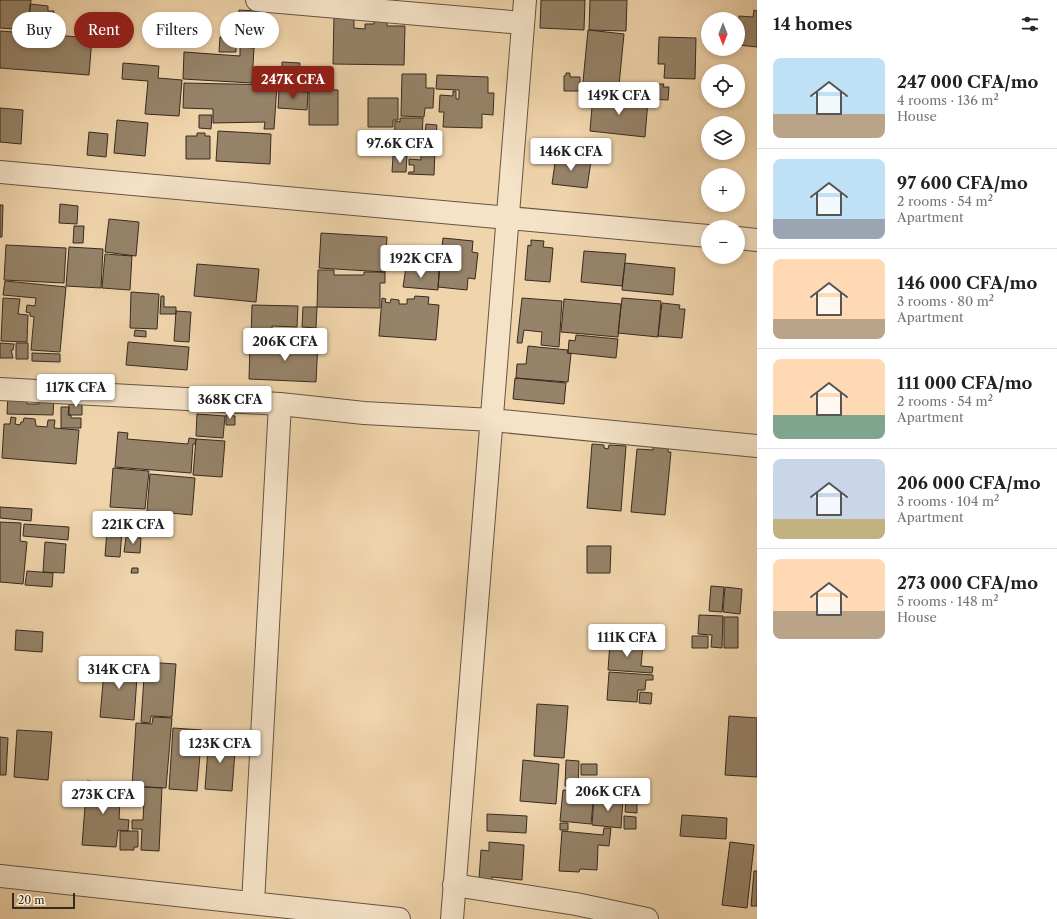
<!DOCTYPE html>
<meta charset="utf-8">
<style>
:root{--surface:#fff;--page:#f2f2f2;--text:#222;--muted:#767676;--line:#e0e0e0;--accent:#8f2418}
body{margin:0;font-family:"Libre Caslon Text",serif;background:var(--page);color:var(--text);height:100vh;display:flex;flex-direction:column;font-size:15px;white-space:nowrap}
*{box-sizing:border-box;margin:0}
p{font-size:13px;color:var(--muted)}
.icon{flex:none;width:22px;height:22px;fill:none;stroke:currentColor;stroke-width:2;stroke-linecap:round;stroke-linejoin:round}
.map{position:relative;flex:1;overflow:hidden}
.panel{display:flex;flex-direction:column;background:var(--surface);width:300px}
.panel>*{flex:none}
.top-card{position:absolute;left:12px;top:12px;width:380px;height:36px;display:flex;gap:8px}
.needle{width:26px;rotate:180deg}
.buttons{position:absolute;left:701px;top:12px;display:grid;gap:8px}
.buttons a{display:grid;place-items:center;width:44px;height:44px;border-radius:50%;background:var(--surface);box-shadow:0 2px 6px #0003;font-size:20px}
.scale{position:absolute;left:12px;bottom:10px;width:63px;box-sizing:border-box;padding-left:4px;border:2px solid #352b21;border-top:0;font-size:11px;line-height:14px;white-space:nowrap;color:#352b21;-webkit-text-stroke:3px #f5e3c8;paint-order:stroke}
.price{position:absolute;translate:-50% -34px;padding:0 9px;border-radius:4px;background:#fff;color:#222;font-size:13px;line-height:26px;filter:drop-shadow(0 1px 2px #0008)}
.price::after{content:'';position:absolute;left:50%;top:24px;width:12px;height:9px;margin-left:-6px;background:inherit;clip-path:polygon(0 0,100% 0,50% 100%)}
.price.current{background:var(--accent);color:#fff}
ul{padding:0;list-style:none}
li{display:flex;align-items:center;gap:12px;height:100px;padding:0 16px}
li+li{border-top:1px solid var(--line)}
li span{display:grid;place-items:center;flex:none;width:112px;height:80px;border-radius:8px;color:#555}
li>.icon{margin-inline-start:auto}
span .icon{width:48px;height:48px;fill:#fffc;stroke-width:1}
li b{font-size:17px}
h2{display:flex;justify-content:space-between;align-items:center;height:48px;padding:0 16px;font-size:17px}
.chip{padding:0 14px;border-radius:18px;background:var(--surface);box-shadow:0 2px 6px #0003;font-size:14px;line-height:36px}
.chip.current{background:var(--accent);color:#fff}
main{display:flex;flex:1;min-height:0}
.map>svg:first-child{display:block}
.building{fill:#968369;stroke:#352b21;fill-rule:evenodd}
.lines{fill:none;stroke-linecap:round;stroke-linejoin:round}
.street-casing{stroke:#645544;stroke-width:24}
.street{stroke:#f5e3c8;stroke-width:22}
</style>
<main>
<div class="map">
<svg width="757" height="919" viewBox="0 0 757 919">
<rect width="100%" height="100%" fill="#f0d4ab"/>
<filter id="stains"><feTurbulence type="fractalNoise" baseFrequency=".005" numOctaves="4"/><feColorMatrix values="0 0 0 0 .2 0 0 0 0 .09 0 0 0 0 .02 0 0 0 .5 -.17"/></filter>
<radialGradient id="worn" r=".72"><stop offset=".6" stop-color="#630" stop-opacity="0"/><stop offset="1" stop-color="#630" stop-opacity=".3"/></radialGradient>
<path class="building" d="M0,0H31L28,30L0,28Z
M541,0H585L584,30L540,28Z
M590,0H627L626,31L589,30Z
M30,4L48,6V11H54L52,32L28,30Z
M239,10L257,11L256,39H237Z
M754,10L757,11V47L738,45L739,16L753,17Z
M334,16L354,17V28L365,29V24H374L375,17L387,18V26H405L404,65L333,64Z
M588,30L624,34L618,95L582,92Z
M0,31L92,38L89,75L0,68Z
M220,37H236V52H219Z
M659,37L696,38L695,79L664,78L665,64H658Z
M240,47L254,48L252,83L183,79L184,52L240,56Z
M282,62L300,63L299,79L282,78Z
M123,63L159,66L158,78L182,80L179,116L145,114L148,81L122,79Z
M566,73H570V77H580V91H564V76L566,75Z
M402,74H426V88H434L433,108H425L424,117L401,116Z
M437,75L488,77V93H494L493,115L482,114V128L443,127L444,112H439L440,95L453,96V91H456V99H459V90L436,89Z
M184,83L277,85L274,129H264L265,122L213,123V109L183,108Z
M633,83L650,84V86L658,87V84H664L663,87H669L668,100L649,99V97L632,98Z
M309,89L338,90V125H309Z
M279,91L308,92L307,110L278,108Z
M593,95L648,100L645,137L590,131Z
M368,98H398V120H393V127H368Z
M0,108L23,110L21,144L0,142Z
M199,115H212L211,129L199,128Z
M400,118H423L421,153L394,152L395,121L400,122Z
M117,120L148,123L145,156L114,153Z
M426,124L437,125L436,135H425Z
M218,131L271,134L270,164L216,161Z
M89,132L108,134L106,157L87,155Z
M197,133H205V136H210V159H186V136H197Z
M421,148H435L434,175L408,174L409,172H414V165H409V159L421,160Z
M393,156H407L406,172H392Z
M556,156L591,161L587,188L552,184Z
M60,204L78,206L77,224L59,223Z
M0,205H3L2,237H0Z
M109,219L139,222L136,256L105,252Z
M74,226H84L83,243H73Z
M321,233L387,237L385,272L319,268Z
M443,238L473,241L472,252L478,253L475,279L468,278L467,290L438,287Z
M531,240L544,241L543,247L553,248L550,282L525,280L528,245L531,246Z
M6,245L66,248L64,283L4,280Z
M69,247L103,249L101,288L66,286Z
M584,251L626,254L622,286L581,282Z
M105,254L132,256L130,290L102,288Z
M625,263L675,268L673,295L622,290Z
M197,264L259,269L256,302L194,296Z
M406,267L439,270L438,290L403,287Z
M318,270H334V275H364V272H385V283H380V308L317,307Z
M5,281L66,287L60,352L31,350L34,317L30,316V313L26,312L27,305L35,306L36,298L3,295Z
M131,292L159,294L157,329L130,328Z
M161,296H164V307H176V314H160Z
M415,296L429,297L428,304L439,305L436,340L379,336L382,298L386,299L385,302L390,303L391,299L399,300V304H407V299H414Z
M3,298L20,299L18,314L28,315L27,342L1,341Z
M522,298L562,301L559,347L541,345L542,332L524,330L522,343H517Z
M622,298L661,301L658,337L618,333Z
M564,299L621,304L618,337L561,332Z
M662,303L680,305L679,309H685L682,338L658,336Z
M252,305L298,306L297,327L272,326V341L251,340Z
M303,307H317L316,328L302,327Z
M176,311L191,312L189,342L174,341Z
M135,330L146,331V337L134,336Z
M576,335L618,339L616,358L568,353L569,340L575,341Z
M276,340L318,342L316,382L249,379L250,345L276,346Z
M128,342L189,347L187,370L126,365Z
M0,343L14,344L13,350H11L13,358H0Z
M16,343H28V359H16Z
M528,346L568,350L567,353L571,354L568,382L516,378L517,364H526Z
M32,353L60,354V362L32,361Z
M515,378L566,383L564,404L513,399Z
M8,394L54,395L53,415L7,414ZM27,397L39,398V404H27Z
M69,400H82V415H69Z
M61,407H69L68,415H71V418H81V428H61Z
M197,414L225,416L223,438L196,436Z
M226,415L235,416V425H226Z
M11,417L16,418L15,424L20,425L21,422H23L24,418L35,419L36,426L47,427L48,420H55L54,428L79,430L76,464L2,458L4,424H10Z
M118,432L128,433L127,439L188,444L189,438L196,439L195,444H193L191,473L115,467Z
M196,439L225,441L222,477L193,475Z
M592,444L604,445V448L608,449L609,445L626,446L621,511L587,508Z
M653,447L668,448V452H671L665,515L631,512L637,449L653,450Z
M113,468L149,471L145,509L110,507Z
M150,474L195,478L192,515L147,511Z
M0,507L32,509L31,521L0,518Z
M0,522L21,523L20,541L27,542L23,584L0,582Z
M24,524L69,527L68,540L23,536Z
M107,530L122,531L120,557L105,556Z
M126,537L141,538L140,553L124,552Z
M45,542L66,544L64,573L43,572Z
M587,546H611L610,573H587Z
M132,568H138V573H131Z
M27,571L53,573L52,587L25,585Z
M711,586L724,587L722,612L709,611Z
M725,587L742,589L740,614L723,612Z
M699,615L723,616L722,648L711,647L712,635L698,634Z
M724,617H738V648H724Z
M16,630L43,632L42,652L15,650Z
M692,636H708V648H692Z
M610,642L643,644L641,666L653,667L652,673L608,670Z
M105,660L138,663L134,720L100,717Z
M145,662L176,664L172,717L151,716L150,723L141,722Z
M609,672L653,675V680H646L645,690H638L637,702L607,700Z
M640,692L652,693L651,704L639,703Z
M537,704L568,706L564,758L534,756Z
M729,716L757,718V777L725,775Z
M153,717L172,718L166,788L132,786L136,723L152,724Z
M173,728L202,730L197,791L169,789Z
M17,730L52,732L48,780L14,777Z
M209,736L236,738L232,791L205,789Z
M0,737L8,738L6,775H0Z
M523,760L559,764L556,804L520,801Z
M566,760L579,761L578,786H565Z
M581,764H597V775H581Z
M87,781L121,784L119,819L129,820L128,831L118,830L116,847L82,845Z
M123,786L162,788L159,851L141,850L142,829H132V820H143L144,801L122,800Z
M563,790L594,793L591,824L560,821Z
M594,797L623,799L621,828L592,825Z
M626,800L637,801V813L625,812Z
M487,814L527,816L526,833L487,831Z
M682,815L727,818L726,839L680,836Z
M624,816L636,817V829H624Z
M560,823H568V830H560Z
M604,828H611L609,846L598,845L597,870L580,869L579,872L559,871L562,831L603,835Z
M120,831H138V847H134V850H120Z
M489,842L524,845L522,880L492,877V880L479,879L481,850L489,851Z
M730,842L754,845L747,908L722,905Z
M754,871H757V906H751Z"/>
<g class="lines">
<defs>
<path id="street" d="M257,0L523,23
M0,172L708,236
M738,238L757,240
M0,389L280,404L364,413L492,420L757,446
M0,876L399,919
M454,885L576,904L647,919
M253,903L280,404
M452,919L525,0"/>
</defs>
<use href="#street" class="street-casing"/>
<use href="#street" class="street"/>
</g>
<rect width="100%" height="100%" filter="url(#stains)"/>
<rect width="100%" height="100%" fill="url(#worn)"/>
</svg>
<div class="buttons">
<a><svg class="needle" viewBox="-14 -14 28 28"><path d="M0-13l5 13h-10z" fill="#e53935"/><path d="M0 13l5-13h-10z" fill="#767676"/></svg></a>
<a><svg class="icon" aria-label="locate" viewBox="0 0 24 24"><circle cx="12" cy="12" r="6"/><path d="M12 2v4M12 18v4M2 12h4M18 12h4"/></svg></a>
<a><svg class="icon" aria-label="layers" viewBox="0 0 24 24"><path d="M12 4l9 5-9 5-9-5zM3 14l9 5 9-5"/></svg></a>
<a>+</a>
<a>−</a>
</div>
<div class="scale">20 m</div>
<b class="price current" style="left:293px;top:100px">247K CFA</b>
<b class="price" style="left:619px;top:116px">149K CFA</b>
<b class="price" style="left:400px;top:164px">97.6K CFA</b>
<b class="price" style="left:571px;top:172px">146K CFA</b>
<b class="price" style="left:421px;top:279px">192K CFA</b>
<b class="price" style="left:285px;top:362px">206K CFA</b>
<b class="price" style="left:76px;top:408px">117K CFA</b>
<b class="price" style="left:230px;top:420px">368K CFA</b>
<b class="price" style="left:133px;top:545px">221K CFA</b>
<b class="price" style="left:627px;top:658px">111K CFA</b>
<b class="price" style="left:119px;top:690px">314K CFA</b>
<b class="price" style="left:220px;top:764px">123K CFA</b>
<b class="price" style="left:608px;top:812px">206K CFA</b>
<b class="price" style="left:103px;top:815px">273K CFA</b>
<div class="top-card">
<a class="chip">Buy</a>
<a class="chip current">Rent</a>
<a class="chip">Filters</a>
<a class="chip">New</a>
</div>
</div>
<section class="panel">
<h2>14 homes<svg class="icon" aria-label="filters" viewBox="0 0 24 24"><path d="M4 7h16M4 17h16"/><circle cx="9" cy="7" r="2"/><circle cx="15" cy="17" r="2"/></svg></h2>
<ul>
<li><span style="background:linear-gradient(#bfe0f5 70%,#b9a48a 0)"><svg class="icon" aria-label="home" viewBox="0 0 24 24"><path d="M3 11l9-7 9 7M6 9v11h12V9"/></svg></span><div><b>247 000 CFA/mo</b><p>4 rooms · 136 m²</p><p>House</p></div></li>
<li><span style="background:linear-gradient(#bfe0f5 75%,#9aa5b1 0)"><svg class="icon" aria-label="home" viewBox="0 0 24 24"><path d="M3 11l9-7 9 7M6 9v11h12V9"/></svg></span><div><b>97 600 CFA/mo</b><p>2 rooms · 54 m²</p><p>Apartment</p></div></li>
<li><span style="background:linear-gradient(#ffd9b3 75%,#b9a48a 0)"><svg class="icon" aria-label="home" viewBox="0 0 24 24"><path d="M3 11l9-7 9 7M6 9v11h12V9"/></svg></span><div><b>146 000 CFA/mo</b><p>3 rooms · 80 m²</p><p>Apartment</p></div></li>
<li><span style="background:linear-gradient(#ffd9b3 70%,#7fa58c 0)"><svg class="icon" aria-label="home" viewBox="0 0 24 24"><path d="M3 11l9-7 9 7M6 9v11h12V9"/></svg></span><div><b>111 000 CFA/mo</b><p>2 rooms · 54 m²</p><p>Apartment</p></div></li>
<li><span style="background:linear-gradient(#c9d6e8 75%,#c2b280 0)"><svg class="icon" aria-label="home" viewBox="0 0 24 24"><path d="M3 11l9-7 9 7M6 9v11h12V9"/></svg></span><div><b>206 000 CFA/mo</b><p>3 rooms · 104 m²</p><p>Apartment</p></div></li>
<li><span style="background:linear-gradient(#ffd9b3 65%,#b9a48a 0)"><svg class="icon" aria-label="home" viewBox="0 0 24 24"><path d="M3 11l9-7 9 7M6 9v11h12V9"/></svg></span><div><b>273 000 CFA/mo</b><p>5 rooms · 148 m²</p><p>House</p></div></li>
</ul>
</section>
</main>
